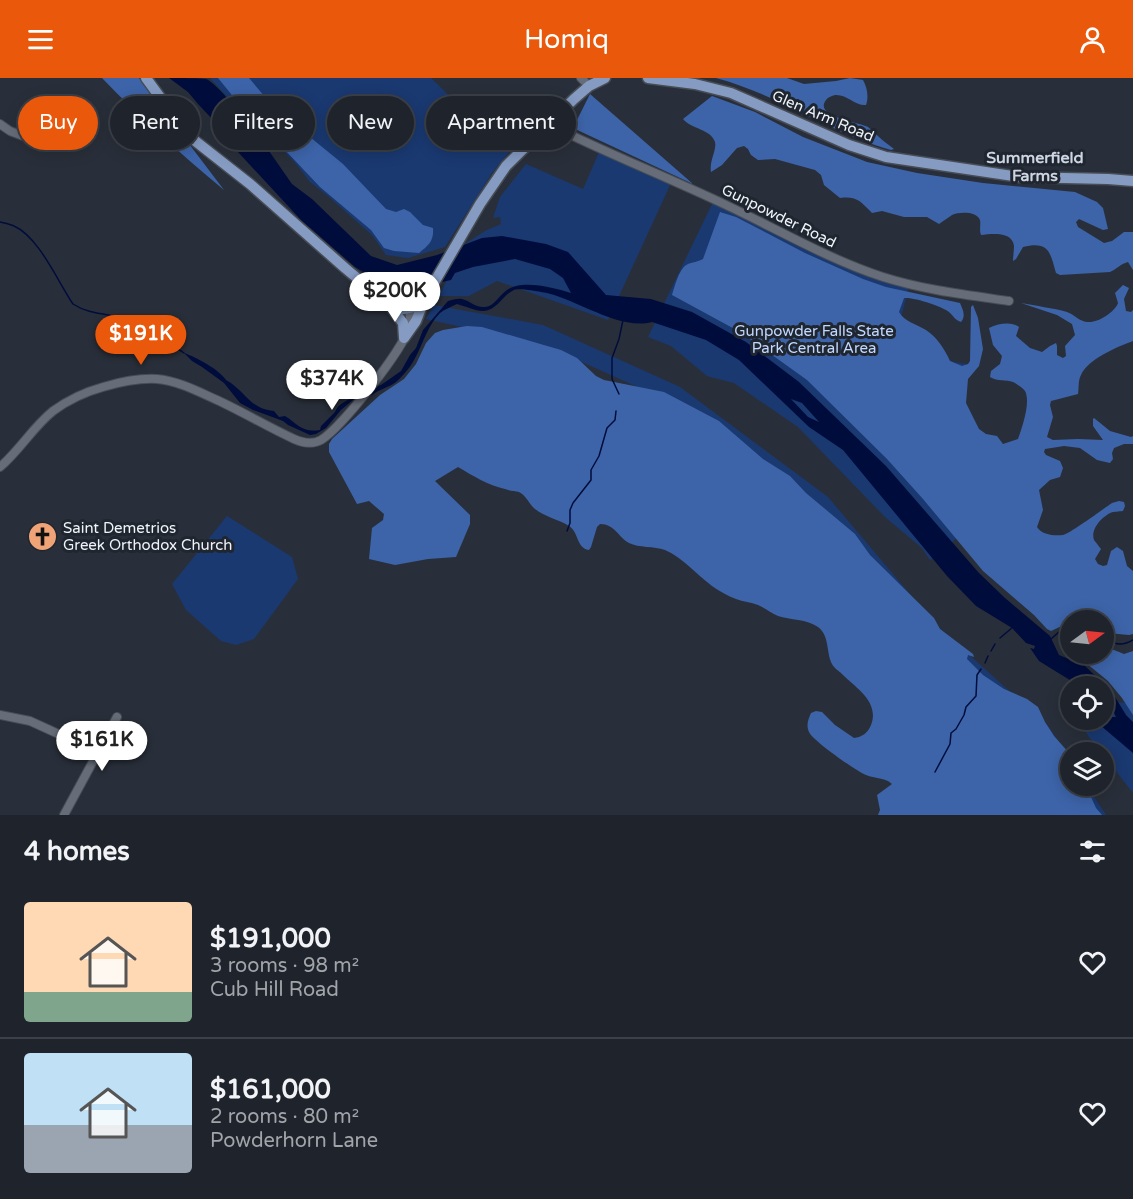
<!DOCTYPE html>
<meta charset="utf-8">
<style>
:root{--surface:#1f232c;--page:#272b34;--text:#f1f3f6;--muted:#a1a4a9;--line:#3c4048;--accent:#ea580c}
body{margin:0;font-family:"Varela Round",sans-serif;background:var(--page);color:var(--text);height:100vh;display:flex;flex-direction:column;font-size:22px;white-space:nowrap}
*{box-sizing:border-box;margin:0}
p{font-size:20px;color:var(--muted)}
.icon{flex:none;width:33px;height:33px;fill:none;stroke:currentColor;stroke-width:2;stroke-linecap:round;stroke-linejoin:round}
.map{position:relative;height:737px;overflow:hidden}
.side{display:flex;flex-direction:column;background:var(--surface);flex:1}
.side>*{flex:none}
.guide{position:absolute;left:18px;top:18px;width:600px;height:54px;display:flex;gap:12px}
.needle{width:39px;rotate:75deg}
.tools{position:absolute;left:1060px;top:532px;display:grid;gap:12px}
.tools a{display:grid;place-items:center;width:54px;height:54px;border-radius:50%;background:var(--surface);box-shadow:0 3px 15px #0003,0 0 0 2px var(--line);font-size:30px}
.price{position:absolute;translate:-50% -51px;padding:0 14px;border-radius:21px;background:#fff;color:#222;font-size:20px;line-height:39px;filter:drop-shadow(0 2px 3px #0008)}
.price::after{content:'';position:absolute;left:50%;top:36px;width:18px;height:14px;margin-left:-9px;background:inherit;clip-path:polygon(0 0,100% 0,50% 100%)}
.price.active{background:var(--accent);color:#fff}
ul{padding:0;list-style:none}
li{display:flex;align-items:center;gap:18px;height:150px;padding:0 24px}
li+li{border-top:2px solid var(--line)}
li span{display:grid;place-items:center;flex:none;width:168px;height:120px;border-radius:6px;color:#555}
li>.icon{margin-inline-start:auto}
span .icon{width:72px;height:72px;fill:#fffc;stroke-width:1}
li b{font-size:26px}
h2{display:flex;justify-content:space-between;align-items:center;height:72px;padding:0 24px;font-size:26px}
.pill{padding:0 21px;border-radius:27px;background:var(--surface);box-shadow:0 3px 15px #0003,0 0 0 2px var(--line);font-size:21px;line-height:54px}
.pill.active{background:var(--accent);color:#fff}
header{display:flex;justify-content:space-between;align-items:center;height:78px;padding:0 24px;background:var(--accent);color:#fff;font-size:27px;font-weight:600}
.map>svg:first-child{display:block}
.green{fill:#1a3971}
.forest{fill:#3d64a9}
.water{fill:#000d3c;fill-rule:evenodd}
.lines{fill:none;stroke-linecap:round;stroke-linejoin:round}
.stream{stroke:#000d3c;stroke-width:1.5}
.minor-casing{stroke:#474c55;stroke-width:10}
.major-casing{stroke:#474c55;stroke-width:13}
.minor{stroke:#666d79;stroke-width:8}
.major{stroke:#859bc2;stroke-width:10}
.labels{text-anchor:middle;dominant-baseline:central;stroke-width:6;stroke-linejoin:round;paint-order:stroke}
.street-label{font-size:15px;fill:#eff4fa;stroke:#20262f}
.park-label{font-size:15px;fill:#c1d8ff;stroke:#20262f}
.poi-label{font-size:15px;fill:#eff4fa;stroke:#20262f;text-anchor:start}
.neighbourhood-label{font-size:16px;font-weight:bold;fill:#cdd5e3;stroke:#20262f}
</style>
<header><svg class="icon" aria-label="menu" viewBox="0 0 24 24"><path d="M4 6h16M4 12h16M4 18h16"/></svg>Homiq<svg class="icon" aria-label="person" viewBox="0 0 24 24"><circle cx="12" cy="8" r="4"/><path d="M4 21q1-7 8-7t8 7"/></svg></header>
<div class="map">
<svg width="1133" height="737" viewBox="0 0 1133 737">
<rect width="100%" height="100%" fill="#292f3a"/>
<path class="green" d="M210,0H431L500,67L509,74L492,95L445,169L408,180L386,177L372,157L328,118L310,104L297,87L277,66L257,52Z
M600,72L671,105L608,242L497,203L469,218H439L465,166L485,153L501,146L500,139L493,140L500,119L526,86L583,111Z
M713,124L909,208L896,260L954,284L972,287L925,327L1002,423L930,482L922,470L885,439L798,349L734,305L707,298L671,268L648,259Z
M434,227L543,247L680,309L828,419L935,546L1048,648L1071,683V708H1087L1106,737H967L680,328L544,267L426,241Z
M227,438L292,479L298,501L254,561L236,567L221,563L186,532L172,506Z
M1104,624L1133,625V715L1104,678V675H1101L1089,659L1078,642H1104Z"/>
<path class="forest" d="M102,0H139L224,112C181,76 140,40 102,0Z
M218,0H249L282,39L294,46L343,86L386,131L396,134L404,131L410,134L423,147L433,150C434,163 429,167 419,175L394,173L384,170L371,152L320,109L285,72L271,69L267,65L255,38L236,22Z
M716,0H787L804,6L836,3L850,0L863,2C867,9 869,19 866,27C855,28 847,16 835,17C832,18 828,19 826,22C813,39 860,44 868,49C872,52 875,56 879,59C883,63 889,67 894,71L891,72C830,55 777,16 716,0Z
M590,16L693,106L573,50Z
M712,18L755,34L803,59L867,84L917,95L983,105L1075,114L1097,124L1103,130L1108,151L1103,152L1079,141L1076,144L1078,149L1104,165L1112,163L1124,154H1133V192L1128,184C1120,186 1117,191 1110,194L1060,197L1056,195C1050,174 1049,163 1023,169L1016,181L1013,183C1013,179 1014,173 1014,168C1012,153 992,156 981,157C979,152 981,147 980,142C976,133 959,134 952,137C948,140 943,143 939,146L927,139H904L882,133L872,135C860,123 857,118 840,120L824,107L821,97L815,92L775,81L758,82L751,77L748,71L744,68L737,70L722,87L711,94C709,83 717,72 715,64C711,51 691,51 683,41Z
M720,134L736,139L805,175L863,201L886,209L960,225C963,232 966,238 961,244C954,242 953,236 946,232C938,227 913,219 904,220L899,234C905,244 916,246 926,252C937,259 945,272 950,283L962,288L968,286L970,283L971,229L973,227L978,240L983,271L979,288L968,301L966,325L979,351L986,356L997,358L1003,366L1018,361C1022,350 1031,324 1025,313C1023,310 1017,306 1013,304C1006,301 998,304 990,299L991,293L1000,286L1002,278L993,267L989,250C997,246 1011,243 1019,249L1016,258L1030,270L1042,274L1050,268L1056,265L1057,268V277L1063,280L1066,278L1065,268L1075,257L1072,246L1057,237L1021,225C1036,228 1053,230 1067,234C1075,237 1080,244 1088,244C1098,245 1115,234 1118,225L1115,215L1123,207L1129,210L1124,221L1126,233L1131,234L1133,232V263C1117,269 1088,281 1081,297C1078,302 1079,310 1078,316L1051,323L1050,327L1053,339L1047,359L1053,362L1078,361L1103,362L1093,348V341L1094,340L1110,353L1131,359L1133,358V366H1124L1114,370L1112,375L1113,381L1110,385L1097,382L1080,370L1064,368L1045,371L1044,374L1046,377L1060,383L1063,390L1060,399L1050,402L1039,412L1043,432L1037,449C1042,457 1054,458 1063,457C1071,455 1103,431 1112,425L1119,423L1124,424L1125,428L1123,433C1122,433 1114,434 1113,434C1103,437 1090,451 1094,462C1095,463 1100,470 1101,471L1095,481L1098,486L1103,488L1107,487L1111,473L1117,469L1123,473L1127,488L1133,493V556L1129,557L1107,555L1104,554V543H1071V546L1064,547L1051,553L1047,551L1034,537L983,493L923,421L887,381L807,302L740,254L672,217C675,208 679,190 688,186C694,184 697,184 703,181Z
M467,248L482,249L561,272L577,280L596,298L604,302L664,314L719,343L763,381L790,398L806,415L855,456L870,477L934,540L940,551L973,576L974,579L968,577L967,581L983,597L1004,611L1027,621L1038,629L1045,644L1054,658L1070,676L1071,681V708H1086L1096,730L1102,737H878L880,732L877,717L892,706C885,699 875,701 866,697C856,693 812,662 809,654C806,647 808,642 811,635L816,633L822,634L835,647L854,660C862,659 868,655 871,647C880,624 856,610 842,596C839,593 834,590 832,586C826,575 830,558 818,549C807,541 790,542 778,538C771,535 765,530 758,527C751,524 743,524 736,521C728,518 719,513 712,508C696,496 683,480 665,472C654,468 639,470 629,465C618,459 615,446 600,446L597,449L591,469L589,472C576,470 579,454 569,448C558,441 545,439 535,431C529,426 526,417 519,414C515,413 510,413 505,411C488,407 473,398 458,389L435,403L470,437V446L456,479L428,481L395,487L369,481L372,450L383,442L384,436L369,423L357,426L329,374V366L332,361L380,317L404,301L416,286L426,265L435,255L443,252Z
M1104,568L1124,576L1133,573V637L1122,620L1108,603L1075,576H1104Z"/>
<path class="water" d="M169,0C177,0 200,0 206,1C215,4 237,32 246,40L292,106L312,121L371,178L397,187L437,177L482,160L502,158L546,166L568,174L606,217L651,221L692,234L746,264L799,304L886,388L979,495L1005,520L1050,558L1059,577L1084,587L1112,614L1126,637L1133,644V675L1100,647L1098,642H1104V626L1110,639H1116L1109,625L1104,621V609H1081L1039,583L1030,570L1034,571L1035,568L1026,565L1012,550L976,528L947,498L843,372L809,349L739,282L706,262L652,244C617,253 575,219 541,214C535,213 519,210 514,212C502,217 498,232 483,233C475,233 465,228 457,226C451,229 445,231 440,235C424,251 420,280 404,296C401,299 397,304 393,306C386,310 378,312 372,317L360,316L341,332L326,350L316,356L310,357L288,347L283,343L253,332L240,325L224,305L202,289L192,283L184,275C196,279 220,292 226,302C245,312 249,331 274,333L279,339L285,338C298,346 302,355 320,352L321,348L335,334C338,326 346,323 353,319L354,315L381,307L401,293L410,277L416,270L423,252L448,223C452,222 458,220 462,221C471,223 475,230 485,229C495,228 499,217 507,212C522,201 555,210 571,215L563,200L550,191L515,181L473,189L455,195L451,202L424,208H395L375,201L355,189L301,142L226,61L216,45L198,26L188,14ZM791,321L802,325L819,344L808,339Z"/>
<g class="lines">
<path class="stream" d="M0,144C4,145 10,146 14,148C39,159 58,204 73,226C91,238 113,235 132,243C149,251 168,264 184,275
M619,316L612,301V280L619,261L623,242
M567,453L570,445V432L573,425L591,402V392L599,378L607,350L615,342L616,333
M1000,560L1013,549
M1051,561L1060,553L1071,550
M1104,561C1116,566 1121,569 1133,562
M991,573L995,566
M985,585L988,578
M935,694L950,666L951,655L956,651L964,637L966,629L976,618L977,597L981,591"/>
<defs>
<path id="minor" d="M581,0L589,8
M0,46L10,53L31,61
M548,46C606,75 667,99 726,127C777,151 830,182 883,199C924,212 967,217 1009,223
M0,389C20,372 33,349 53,333C68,322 85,314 103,309C120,304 138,300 157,301C178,303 197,313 217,322C243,334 268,349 294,361C303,365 312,367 321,362C341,350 404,271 409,249C411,243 410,236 409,230
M0,637L30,643L98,674
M64,737L117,639"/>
<path id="major" d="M146,0L181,48L194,62L250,106L345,190L388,226L398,231H403L414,229L424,222L480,126L506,88L574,21L589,8L605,0
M648,0L695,6L731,15L849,67L886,79L1020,99L1108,101L1133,103
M391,229L403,245L404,260
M404,260L416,243L424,223"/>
</defs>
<use href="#minor" class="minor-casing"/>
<use href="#major" class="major-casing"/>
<use href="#minor" class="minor"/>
<use href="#major" class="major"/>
</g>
<defs>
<symbol id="church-disc" viewBox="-11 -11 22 22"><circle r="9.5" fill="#efa377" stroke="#20262f"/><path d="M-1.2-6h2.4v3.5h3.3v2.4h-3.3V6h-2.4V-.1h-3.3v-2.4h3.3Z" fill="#111"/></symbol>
</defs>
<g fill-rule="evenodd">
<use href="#church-disc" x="26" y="442" width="33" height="33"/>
</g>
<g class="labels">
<g class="street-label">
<text transform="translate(823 38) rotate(23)">Glen Arm Road</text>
<text transform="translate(779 138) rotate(26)">Gunpowder Road</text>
</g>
<g class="park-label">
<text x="814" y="253">Gunpowder Falls State<tspan x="814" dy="17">Park Central Area</tspan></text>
</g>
<g class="poi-label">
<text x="63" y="450">Saint Demetrios<tspan x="63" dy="17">Greek Orthodox Church</tspan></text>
</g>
<g class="neighbourhood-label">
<text x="1035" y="80">Summerfield<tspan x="1035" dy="18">Farms</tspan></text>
</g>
</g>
</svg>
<div class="tools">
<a><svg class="needle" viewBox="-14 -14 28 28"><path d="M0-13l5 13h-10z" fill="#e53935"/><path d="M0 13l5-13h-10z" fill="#a1a4a9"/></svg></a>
<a><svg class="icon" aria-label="locate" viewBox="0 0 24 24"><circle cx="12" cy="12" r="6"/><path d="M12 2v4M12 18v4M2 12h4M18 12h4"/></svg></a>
<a><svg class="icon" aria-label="layers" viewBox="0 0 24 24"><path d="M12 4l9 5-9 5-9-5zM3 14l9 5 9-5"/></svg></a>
</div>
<b class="price" style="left:395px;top:245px">$200K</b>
<b class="price active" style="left:141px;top:288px">$191K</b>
<b class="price" style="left:332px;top:333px">$374K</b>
<b class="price" style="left:102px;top:694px">$161K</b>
<div class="guide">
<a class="pill active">Buy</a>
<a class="pill">Rent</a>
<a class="pill">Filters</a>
<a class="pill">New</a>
<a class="pill">Apartment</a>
</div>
</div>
<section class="side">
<h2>4 homes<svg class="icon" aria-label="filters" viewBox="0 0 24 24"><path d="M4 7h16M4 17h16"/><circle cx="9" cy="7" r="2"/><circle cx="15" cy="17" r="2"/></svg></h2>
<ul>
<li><span style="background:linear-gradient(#ffd9b3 75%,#7fa58c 0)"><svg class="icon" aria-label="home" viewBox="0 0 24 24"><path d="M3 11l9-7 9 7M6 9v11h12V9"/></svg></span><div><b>$191,000</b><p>3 rooms · 98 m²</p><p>Cub Hill Road</p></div><svg class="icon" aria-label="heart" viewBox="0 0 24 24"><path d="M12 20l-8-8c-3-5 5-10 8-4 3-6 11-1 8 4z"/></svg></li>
<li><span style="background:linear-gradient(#bfe0f5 60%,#9aa5b1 0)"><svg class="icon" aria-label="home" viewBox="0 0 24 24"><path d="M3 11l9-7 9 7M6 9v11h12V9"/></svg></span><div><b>$161,000</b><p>2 rooms · 80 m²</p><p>Powderhorn Lane</p></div><svg class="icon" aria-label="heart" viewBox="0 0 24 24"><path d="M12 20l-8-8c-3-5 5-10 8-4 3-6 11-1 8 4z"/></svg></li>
</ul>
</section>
